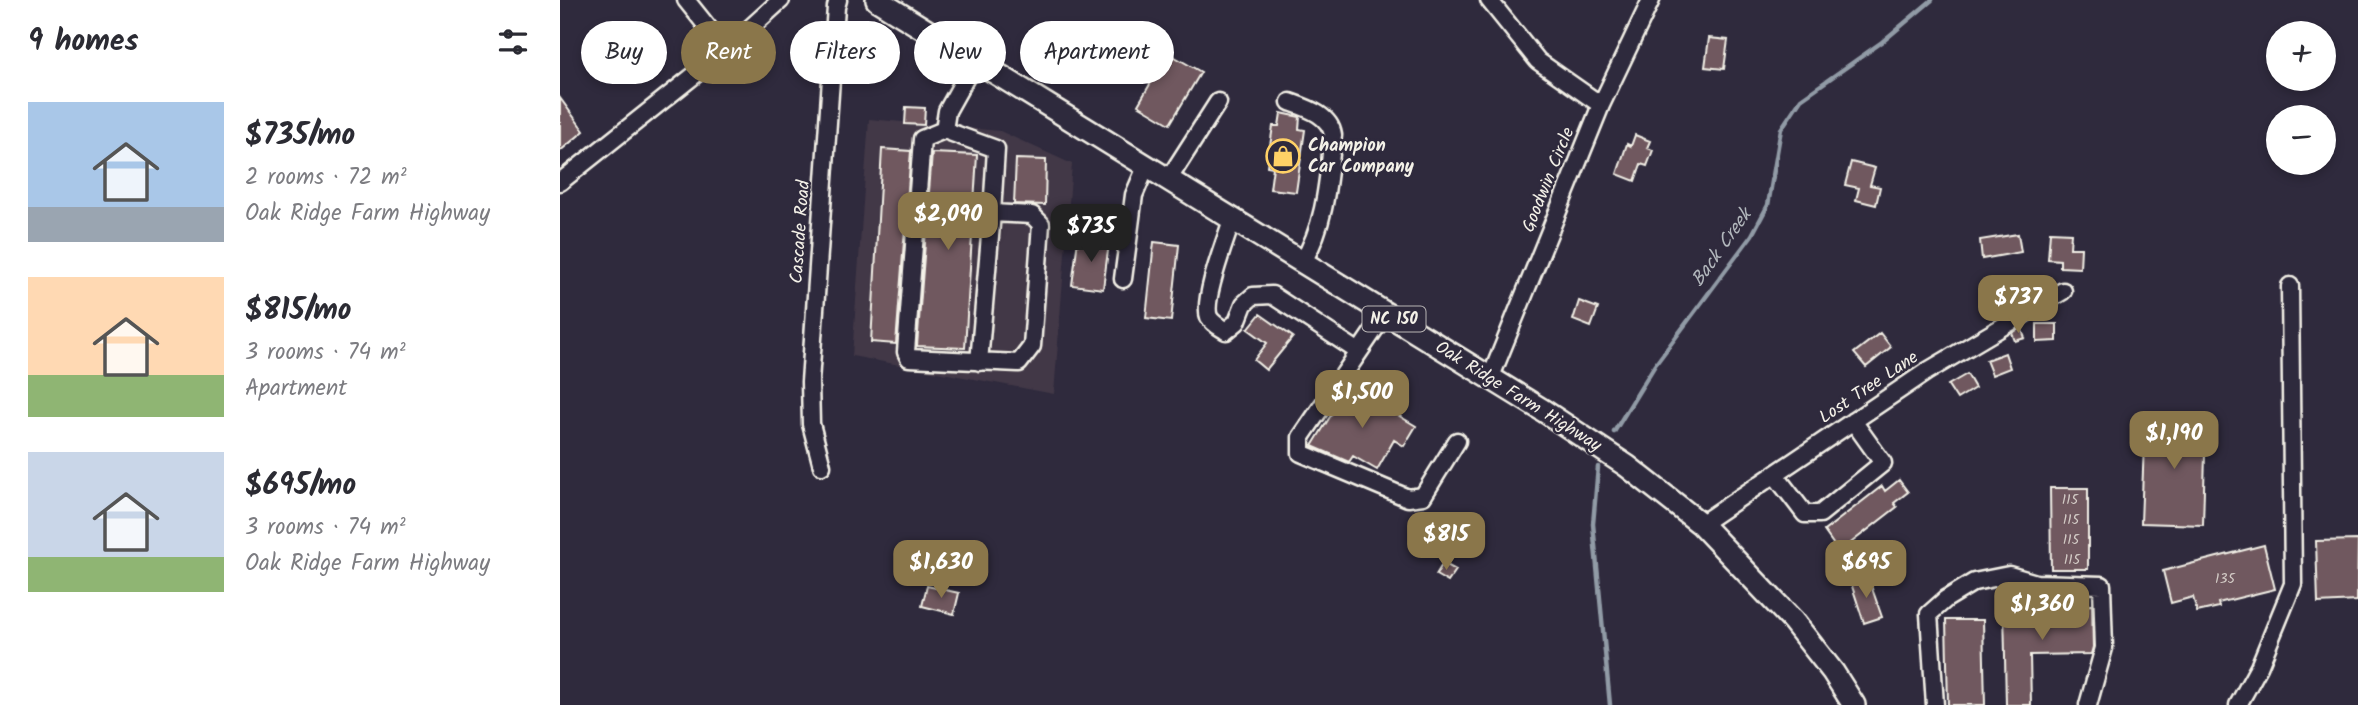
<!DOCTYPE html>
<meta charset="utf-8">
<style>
:root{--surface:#fff;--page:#f2f2f3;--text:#2b2b33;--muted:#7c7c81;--accent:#8a764a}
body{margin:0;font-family:Kalam,sans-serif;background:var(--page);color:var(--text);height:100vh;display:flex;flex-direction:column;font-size:26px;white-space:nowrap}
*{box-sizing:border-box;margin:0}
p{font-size:23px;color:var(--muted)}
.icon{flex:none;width:38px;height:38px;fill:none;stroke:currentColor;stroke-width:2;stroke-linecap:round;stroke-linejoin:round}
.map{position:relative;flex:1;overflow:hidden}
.details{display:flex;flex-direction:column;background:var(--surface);width:560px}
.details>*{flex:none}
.hud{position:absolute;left:21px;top:21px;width:665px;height:63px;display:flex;gap:14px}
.fabs{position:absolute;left:1706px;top:21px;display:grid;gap:14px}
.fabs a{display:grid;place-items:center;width:70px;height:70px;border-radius:50%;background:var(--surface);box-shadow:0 4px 10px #0003;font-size:35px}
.price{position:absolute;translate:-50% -60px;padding:0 16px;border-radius:14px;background:var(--accent);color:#fff;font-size:23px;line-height:46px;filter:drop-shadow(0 2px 4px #0008)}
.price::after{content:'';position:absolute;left:50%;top:42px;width:21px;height:16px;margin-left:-10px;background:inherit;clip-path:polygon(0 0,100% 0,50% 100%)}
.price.selected{background:#222;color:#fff}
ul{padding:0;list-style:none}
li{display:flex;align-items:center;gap:21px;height:175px;padding:0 28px}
li span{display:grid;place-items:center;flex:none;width:196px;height:140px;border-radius:0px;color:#555}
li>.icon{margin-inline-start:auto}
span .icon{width:84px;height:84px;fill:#fffc;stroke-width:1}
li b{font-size:30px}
h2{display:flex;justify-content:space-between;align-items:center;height:84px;padding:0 28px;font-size:30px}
.tag{padding:0 24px;border-radius:32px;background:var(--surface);box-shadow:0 4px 10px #0003;font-size:24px;line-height:63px}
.tag.selected{background:var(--accent);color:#fff}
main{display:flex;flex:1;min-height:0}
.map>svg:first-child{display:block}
.built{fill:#423847}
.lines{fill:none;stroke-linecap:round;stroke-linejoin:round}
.stream{stroke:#919ba6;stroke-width:4.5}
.building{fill:#70595f;stroke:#f4f1e8;stroke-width:2}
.minor-casing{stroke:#f4f1e8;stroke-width:21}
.major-casing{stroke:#f4f1e8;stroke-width:26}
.minor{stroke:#2f2a3d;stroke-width:16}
.major{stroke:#2f2a3d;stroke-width:21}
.labels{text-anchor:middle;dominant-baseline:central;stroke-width:5;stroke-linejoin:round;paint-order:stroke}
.number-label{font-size:14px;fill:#d3cbc6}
.shield{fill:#2f2a3d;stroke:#b9b5b5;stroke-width:2}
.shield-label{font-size:16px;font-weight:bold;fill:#f4f1e8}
.poi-label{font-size:18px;font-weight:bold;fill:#f4f1e8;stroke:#2f2a3d;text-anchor:start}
.street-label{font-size:18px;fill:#f4f1e8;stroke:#2f2a3d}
.water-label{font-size:19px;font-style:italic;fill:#b2b7bc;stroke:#2f2a3d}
</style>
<main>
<section class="details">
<h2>9 homes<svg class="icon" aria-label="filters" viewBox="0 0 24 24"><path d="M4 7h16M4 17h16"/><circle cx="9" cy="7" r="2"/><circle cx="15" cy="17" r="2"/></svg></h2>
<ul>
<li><span style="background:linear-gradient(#a9c7e8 75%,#9aa5b1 0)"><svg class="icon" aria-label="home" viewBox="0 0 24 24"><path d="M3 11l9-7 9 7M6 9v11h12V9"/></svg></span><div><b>$735/mo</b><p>2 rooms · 72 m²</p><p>Oak Ridge Farm Highway</p></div></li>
<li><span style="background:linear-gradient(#ffd9b3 70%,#8fb573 0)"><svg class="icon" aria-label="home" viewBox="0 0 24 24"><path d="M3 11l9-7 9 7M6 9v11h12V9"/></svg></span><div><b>$815/mo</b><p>3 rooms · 74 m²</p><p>Apartment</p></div></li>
<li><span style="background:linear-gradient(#c9d6e8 75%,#8fb573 0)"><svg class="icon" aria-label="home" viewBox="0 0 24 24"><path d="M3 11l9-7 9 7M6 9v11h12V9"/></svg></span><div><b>$695/mo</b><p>3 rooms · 74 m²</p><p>Oak Ridge Farm Highway</p></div></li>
</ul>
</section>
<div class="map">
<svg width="1798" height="705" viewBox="0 0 1798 705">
<rect width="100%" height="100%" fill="#2f2a3d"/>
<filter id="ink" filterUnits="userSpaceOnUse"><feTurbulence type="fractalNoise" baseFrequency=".0143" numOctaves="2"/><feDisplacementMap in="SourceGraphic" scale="14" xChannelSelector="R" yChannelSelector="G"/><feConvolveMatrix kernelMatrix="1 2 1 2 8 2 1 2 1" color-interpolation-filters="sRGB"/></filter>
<g filter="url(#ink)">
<path class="built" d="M309,119L440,131L512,164L494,394L292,356Z"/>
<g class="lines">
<path class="stream" d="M1054,432L1095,365L1192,235L1208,205L1221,129L1241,99L1322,42L1372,0
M1038,467L1033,524L1050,705"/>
</g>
<path class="building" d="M1149,38L1168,40L1164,69L1145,67Z
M608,53L641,72L610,124L578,105Z
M0,98L24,131L0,151Z
M346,107L365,108L364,125L345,124Z
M721,113L740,117L739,129L745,130L736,192L710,189L713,167L707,166L713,126H719Z
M1075,135L1090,141L1087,148L1093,150L1087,166L1081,164L1075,181L1057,174L1067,144L1071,146Z
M322,149L351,151L336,344L311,342Z
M372,153L417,155L405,348L357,346Z
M456,159L486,160L485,205L454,204Z
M1291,162L1315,168L1310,185L1320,187L1316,205L1296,200L1299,188L1285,185Z
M1490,232L1511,233L1510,248H1521L1520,268L1500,267V260L1488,259Z
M1458,234L1461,252L1422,259L1420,240Z
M518,240L549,243L543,289L512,285Z
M594,242L619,245L611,321L586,318Z
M1019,301L1038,308L1031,327L1013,320Z
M700,314L733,337L706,370L694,360L707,343L688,329Z
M1477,324H1497V341L1477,342Z
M1461,328L1465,338L1455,341L1452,333Z
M1320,333L1331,347L1306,367L1294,353Z
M1445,353L1450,368L1432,375L1426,360Z
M1407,374L1415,388L1397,399L1388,385Z
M789,386L856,426L844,446L834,440L817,470L793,456L789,462L752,446Z
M1585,417L1646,419L1643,525L1581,523Z
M1339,480L1348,492L1334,503L1337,507L1279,552L1264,531L1322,486L1325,491Z
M1490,488H1528V569H1491Z
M1798,540L1797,601L1758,603L1756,541Z
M1704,545L1715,589L1658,603L1659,607L1637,612L1633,597L1611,603L1603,571Z
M883,563L896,570L888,582L876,575Z
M1308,577L1322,617L1304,623L1291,583Z
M367,586L399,593L394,614L362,606Z
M1532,605L1533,647L1531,654L1470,655L1471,705H1446L1444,607Z
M1386,620H1423L1425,705H1388Z"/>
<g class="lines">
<defs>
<path id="minor" d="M126,0L166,50
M929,0L978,61L1041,105
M730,102C747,108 770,115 773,135C768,179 766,224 742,263
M384,130L436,149L432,213L472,215L481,224L472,346L459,363L349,358L346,352L362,139L384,130L387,111L415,61
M608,180L658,102
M0,182L166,50L221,0
M672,220C666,239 642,300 649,317C653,324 660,327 666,331L677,322L684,304L693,296L712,295L799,352
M563,279L574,195L586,167
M825,314L741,437V453L848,498L863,496L897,441
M419,362L432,213
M930,379L1041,105L1091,0
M262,466L251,424L250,382L276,7L278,0
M1215,475L1245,514H1260L1323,463L1293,421
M1141,524L1366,372L1503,291
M1375,705L1369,614L1386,599L1414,582L1449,575L1476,583L1542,585L1544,648L1528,705
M1678,705L1699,667L1733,584L1730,286"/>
<path id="major" d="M317,0L984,411L1067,466L1141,524L1233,621L1273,672L1294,705"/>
</defs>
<use href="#minor" class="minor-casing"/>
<use href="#major" class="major-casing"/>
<use href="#minor" class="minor"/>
<use href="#major" class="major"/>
</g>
</g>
<defs>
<symbol id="shop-ring" viewBox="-11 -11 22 22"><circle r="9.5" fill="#2f2a3d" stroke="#ffd166" stroke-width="1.5"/><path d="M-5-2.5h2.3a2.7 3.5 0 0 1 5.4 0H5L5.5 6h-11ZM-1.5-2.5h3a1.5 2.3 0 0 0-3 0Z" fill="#ffd166"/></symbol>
</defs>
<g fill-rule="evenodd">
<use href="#shop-ring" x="704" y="137" width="38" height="38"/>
</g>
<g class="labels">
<g class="number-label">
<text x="1510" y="500">115</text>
<text x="1511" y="520">115</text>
<text x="1511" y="540">115</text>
<text x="1512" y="560">115</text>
<text x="1665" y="579">135</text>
</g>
<rect class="shield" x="802.5" y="306.5" width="63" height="25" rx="5"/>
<g class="shield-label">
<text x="834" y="319">NC 150</text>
</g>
<g class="poi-label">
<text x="748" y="146">Champion<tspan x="748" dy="21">Car Company</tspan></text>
</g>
<g class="street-label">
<text transform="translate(989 180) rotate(-68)">Goodwin Circle</text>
<text transform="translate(241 232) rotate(-86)">Cascade Road</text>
<text transform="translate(1309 388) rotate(-34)">Lost Tree Lane</text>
<text transform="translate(958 397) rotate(32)">Oak Ridge Farm Highway</text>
</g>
<g class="water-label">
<text transform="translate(1162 248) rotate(-55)">Back Creek</text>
</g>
</g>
</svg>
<div class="fabs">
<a>+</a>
<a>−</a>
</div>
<b class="price" style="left:388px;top:252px">$2,090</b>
<b class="price selected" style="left:531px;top:264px">$735</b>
<b class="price" style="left:1458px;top:335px">$737</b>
<b class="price" style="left:802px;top:430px">$1,500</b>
<b class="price" style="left:1614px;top:471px">$1,190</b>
<b class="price" style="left:886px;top:572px">$815</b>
<b class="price" style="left:381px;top:600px">$1,630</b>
<b class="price" style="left:1306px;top:600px">$695</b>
<b class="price" style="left:1482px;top:642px">$1,360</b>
<div class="hud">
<a class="tag">Buy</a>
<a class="tag selected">Rent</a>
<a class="tag">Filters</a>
<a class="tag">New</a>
<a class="tag">Apartment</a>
</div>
</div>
</main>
